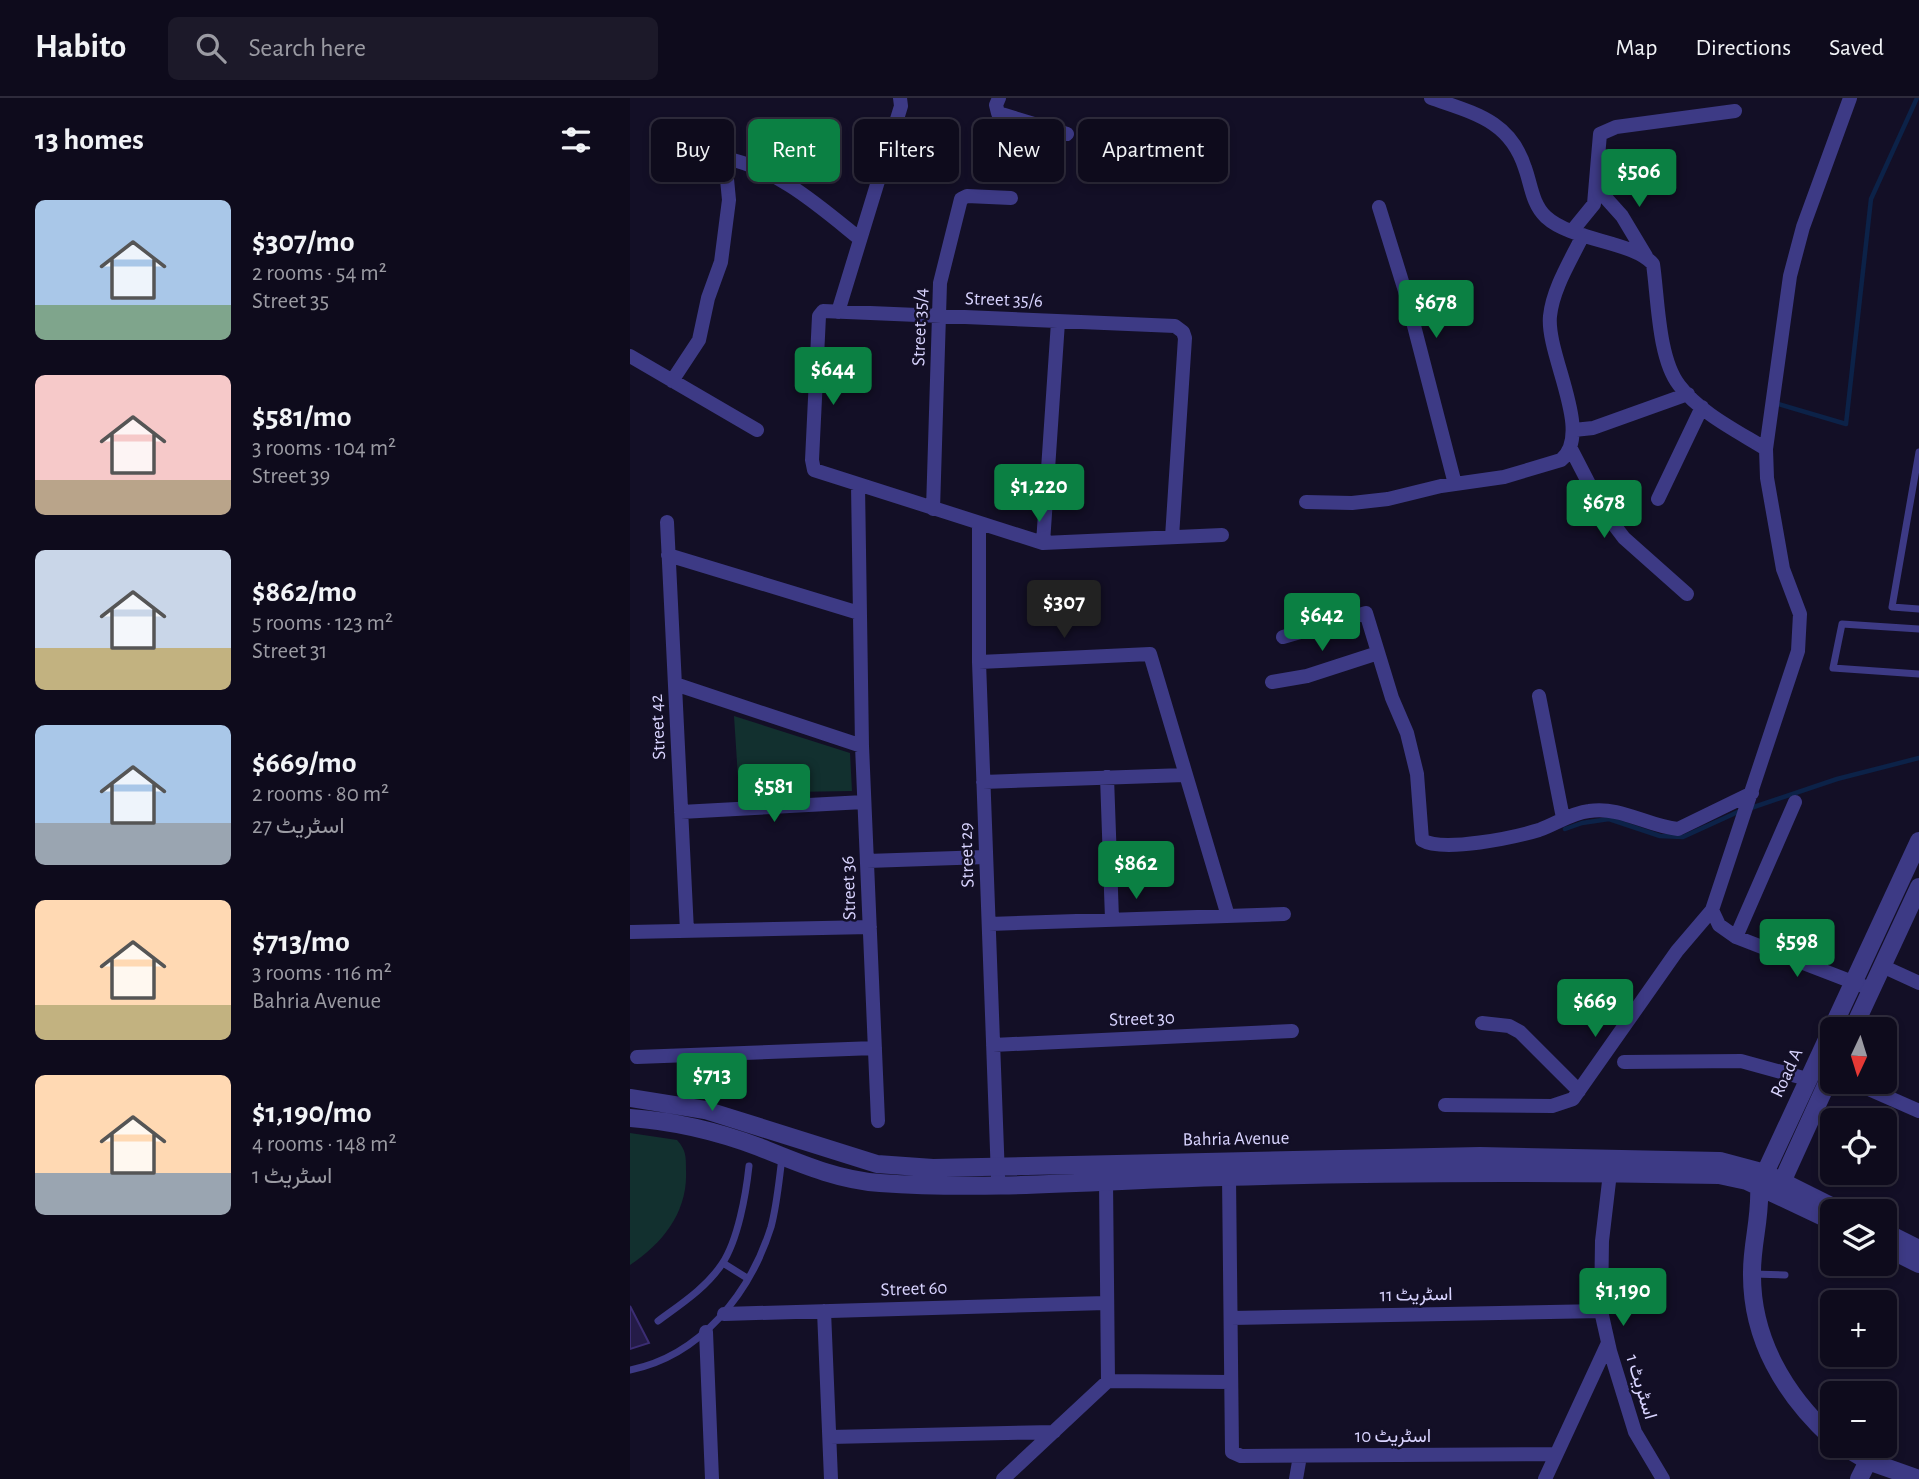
<!DOCTYPE html>
<meta charset="utf-8">
<style>
:root{--surface:#0e0b1c;--page:#1c1929;--text:#f1f3f6;--muted:#9b9ba3;--line:#2e2b3b;--accent:#0b8043}
body{margin:0;font-family:"Alegreya Sans",Vazirmatn,sans-serif;background:var(--page);color:var(--text);height:100vh;display:flex;flex-direction:column;font-size:26px;white-space:nowrap}
*{box-sizing:border-box;margin:0}
p{font-size:23px;color:var(--muted)}
.icon{flex:none;width:38px;height:38px;fill:none;stroke:currentColor;stroke-width:2;stroke-linecap:round;stroke-linejoin:round}
.map{position:relative;flex:1;overflow:hidden}
.side{display:flex;flex-direction:column;background:var(--surface);width:630px}
.side>*{flex:none}
.hud{position:absolute;left:21px;top:21px;width:665px;height:63px;display:flex;gap:14px}
.needle{width:46px;rotate:184deg}
.fabs{position:absolute;left:1190px;top:919px;display:grid;gap:14px}
.fabs a{display:grid;place-items:center;width:77px;height:77px;border-radius:10px;background:var(--surface);box-shadow:0 4px 10px #0003,0 0 0 2px var(--line);font-size:35px}
.price{position:absolute;translate:-50% -60px;padding:0 16px;border-radius:7px;background:var(--accent);color:#fff;font-size:23px;line-height:46px;filter:drop-shadow(0 2px 4px #0008)}
.price::after{content:'';position:absolute;left:50%;top:42px;width:21px;height:16px;margin-left:-10px;background:inherit;clip-path:polygon(0 0,100% 0,50% 100%)}
.price.on{background:#222;color:#fff}
ul{padding:0;list-style:none}
li{display:flex;align-items:center;gap:21px;height:175px;padding:0 35px}
li span{display:grid;place-items:center;flex:none;width:196px;height:140px;border-radius:10px;color:#555}
li>.icon{margin-inline-start:auto}
span .icon{width:84px;height:84px;fill:#fffc;stroke-width:1}
li b{font-size:30px}
h2{display:flex;justify-content:space-between;align-items:center;height:84px;padding:0 35px;font-size:30px}
.chip{padding:0 24px;border-radius:10px;background:var(--surface);box-shadow:0 4px 10px #0003,0 0 0 2px var(--line);font-size:24px;line-height:63px}
.chip.on{background:var(--accent);color:#fff}
header{display:flex;align-items:center;gap:42px;box-sizing:border-box;height:98px;padding:0 35px;background:var(--surface);border-bottom:2px solid var(--line)}
header strong{font-size:33px}
nav{display:flex;gap:38px;margin-inline-start:auto;font-size:24px}
.search{width:490px;height:63px;background:var(--page);display:flex;align-items:center;gap:18px;box-sizing:border-box;padding:0 24px;border-radius:10px;color:var(--muted);font-size:26px}
main{display:flex;flex:1;min-height:0}
.map>svg:first-child{display:block}
.green{fill:#12302f}
.lines{fill:none;stroke-linecap:round;stroke-linejoin:round}
.stream{stroke:#0c2248;stroke-width:4.5}
.building{fill:#241b47;stroke:#3b2d73;stroke-width:2}
.service{stroke:#3d3a85;stroke-width:7}
.minor{stroke:#3d3a85;stroke-width:14}
.tertiary{stroke:#3d3a85;stroke-width:18}
.labels{text-anchor:middle;dominant-baseline:central;stroke-width:5;stroke-linejoin:round;paint-order:stroke}
.street-label{font-size:19px;fill:#d9d4ff;stroke:#130f26}
</style>
<header>
<strong>Habito</strong>
<div class="search"><svg class="icon" aria-label="search" viewBox="0 0 24 24"><circle cx="10" cy="10" r="6"/><path d="M15 15l6 6"/></svg>Search here</div>
<nav><a>Map</a><a>Directions</a><a>Saved</a></nav>
</header>
<main>
<section class="side">
<h2>13 homes<svg class="icon" aria-label="filters" viewBox="0 0 24 24"><path d="M4 7h16M4 17h16"/><circle cx="9" cy="7" r="2"/><circle cx="15" cy="17" r="2"/></svg></h2>
<ul>
<li><span style="background:linear-gradient(#a9c7e8 75%,#7fa58c 0)"><svg class="icon" aria-label="home" viewBox="0 0 24 24"><path d="M3 11l9-7 9 7M6 9v11h12V9"/></svg></span><div><b>$307/mo</b><p>2 rooms · 54 m²</p><p>Street 35</p></div></li>
<li><span style="background:linear-gradient(#f6c9c9 75%,#b9a48a 0)"><svg class="icon" aria-label="home" viewBox="0 0 24 24"><path d="M3 11l9-7 9 7M6 9v11h12V9"/></svg></span><div><b>$581/mo</b><p>3 rooms · 104 m²</p><p>Street 39</p></div></li>
<li><span style="background:linear-gradient(#c9d6e8 70%,#c2b280 0)"><svg class="icon" aria-label="home" viewBox="0 0 24 24"><path d="M3 11l9-7 9 7M6 9v11h12V9"/></svg></span><div><b>$862/mo</b><p>5 rooms · 123 m²</p><p>Street 31</p></div></li>
<li><span style="background:linear-gradient(#a9c7e8 70%,#9aa5b1 0)"><svg class="icon" aria-label="home" viewBox="0 0 24 24"><path d="M3 11l9-7 9 7M6 9v11h12V9"/></svg></span><div><b>$669/mo</b><p>2 rooms · 80 m²</p><p>اسٹریٹ 27</p></div></li>
<li><span style="background:linear-gradient(#ffd9b3 75%,#c2b280 0)"><svg class="icon" aria-label="home" viewBox="0 0 24 24"><path d="M3 11l9-7 9 7M6 9v11h12V9"/></svg></span><div><b>$713/mo</b><p>3 rooms · 116 m²</p><p>Bahria Avenue</p></div></li>
<li><span style="background:linear-gradient(#ffd9b3 70%,#9aa5b1 0)"><svg class="icon" aria-label="home" viewBox="0 0 24 24"><path d="M3 11l9-7 9 7M6 9v11h12V9"/></svg></span><div><b>$1,190/mo</b><p>4 rooms · 148 m²</p><p>اسٹریٹ 1</p></div></li>
</ul>
</section>
<div class="map">
<svg width="1289" height="1381" viewBox="0 0 1289 1381">
<rect width="100%" height="100%" fill="#130f26"/>
<path class="green" d="M104,618L220,655L222,693L109,695Z
M0,1035L47,1042C56,1052 56,1058 56,1072C58,1114 33,1145 0,1167Z"/>
<g class="lines">
<path class="stream" d="M1148,306L1216,326L1241,101L1287,0
M1118,711L1207,681L1289,660
M935,731L952,725L979,721L1030,738L1053,739L1110,713"/>
</g>
<path class="building" d="M0,1208L19,1245L0,1251Z"/>
<g class="lines">
<path class="service" d="M1289,354L1262,509L1289,511
M1289,531L1212,526L1203,570L1289,576
M93,1165L117,1180
M1122,1176L1155,1177
M28,1223C51,1206 76,1190 92,1166C108,1142 116,1096 119,1068
M0,1272C70,1258 120,1196 141,1129C147,1107 149,1082 152,1060"/>
<path class="minor" d="M369,0L366,7L368,15L437,36
M801,0C843,15 880,22 895,70C901,86 902,106 916,119C942,143 1003,143 1023,166C1028,200 1028,260 1049,287C1070,315 1107,333 1136,351
M966,89L992,118L1016,158
M749,109L775,193L825,386
M942,133L964,106L970,36L986,29L1105,13
M208,214L271,8L270,0
M0,258L127,332
M42,283L69,242L78,200L91,164L99,102L95,60C148,71 189,108 230,141
M944,332L963,330L1058,296
M940,349L972,411L994,440L1057,496
M228,387L232,648L248,1023
M1028,401L1072,309
M676,404L722,405L758,401L811,388L874,379L931,362C964,335 916,257 920,218C923,190 941,162 953,137
M303,411L310,185L331,101L337,98L381,100
M37,424L57,833
M349,426V564L368,1079
M542,439L555,240L553,234L545,228L193,213L189,218L182,362L184,372L413,445L592,437
M413,445L428,224
M38,457L229,515
M653,539L736,515L762,600L777,635L787,676L792,742C813,755 886,739 909,732C926,726 941,715 959,713C991,708 1017,728 1048,731L1122,695
M349,564L520,556L598,818
M642,584L677,578L748,555
M45,586L232,648
M909,598L933,720
M477,679L482,821
M353,684L555,677
M51,714L234,704
M237,763L356,759
M1082,812L1089,827L1106,839L1233,888
M359,826L654,816
M0,834L240,829
M1106,839L1165,704
M1252,868L1289,885
M852,925L879,928L890,934L949,993
M363,947L662,933
M7,959L245,950
M994,964L1111,963L1177,981
M1223,984L1289,1013
M815,1007L922,1008L943,1001L1047,853L1082,812L1168,553L1170,516L1153,471L1137,380L1136,351L1160,178L1173,129L1220,0
M980,1075L972,1143L971,1213L980,1253L1005,1334L1033,1381
M599,1079L602,1354L611,1358L926,1356
M476,1083L478,1283
M194,1213L201,1381
M94,1216L476,1205
M601,1220L971,1213
M76,1234L82,1381
M478,1283L601,1284
M200,1339L424,1334
M373,1381L478,1283
M666,1381L670,1358
M915,1381L978,1245"/>
<path class="tertiary" d="M1223,931L1289,789
M0,1000L75,1012L247,1066L303,1070L850,1058L1090,1063L1135,1075L1211,1113
M0,1020C42,1023 89,1034 129,1049C169,1065 207,1082 250,1085C363,1093 479,1082 592,1079C758,1074 923,1074 1089,1077L1117,1083L1202,1123
M1147,1095L1202,974
M1255,1134L1289,1151
M1255,1149L1289,1166
M1202,1340C1155,1297 1121,1241 1122,1174C1122,1144 1131,1119 1129,1088L1289,743
M1213,1348L1238,1363L1289,1381
M1229,1381L1238,1363"/>
</g>
<g class="labels">
<g class="street-label">
<text transform="translate(374 202) rotate(2)">Street 35/6</text>
<text transform="translate(290 229) rotate(-88)">Street 35/4</text>
<text transform="translate(28 629) rotate(-93)">Street 42</text>
<text transform="translate(337 757) rotate(-92)">Street 29</text>
<text transform="translate(219 790) rotate(-92)">Street 36</text>
<text transform="translate(512 921) rotate(-2)">Street 30</text>
<text transform="translate(1157 975) rotate(-65)">Road A</text>
<text transform="translate(606 1041) rotate(-1)">Bahria Avenue</text>
<text transform="translate(284 1191) rotate(-2)">Street 60</text>
<text transform="translate(786 1197) rotate(-1)">اسٹریٹ 11</text>
<text transform="translate(1011 1289) rotate(73)">اسٹریٹ 1</text>
<text x="763" y="1338">اسٹریٹ 10</text>
</g>
</g>
</svg>
<div class="fabs">
<a><svg class="needle" viewBox="-14 -14 28 28"><path d="M0-13l5 13h-10z" fill="#e53935"/><path d="M0 13l5-13h-10z" fill="#9b9ba3"/></svg></a>
<a><svg class="icon" aria-label="locate" viewBox="0 0 24 24"><circle cx="12" cy="12" r="6"/><path d="M12 2v4M12 18v4M2 12h4M18 12h4"/></svg></a>
<a><svg class="icon" aria-label="layers" viewBox="0 0 24 24"><path d="M12 4l9 5-9 5-9-5zM3 14l9 5 9-5"/></svg></a>
<a>+</a>
<a>−</a>
</div>
<b class="price" style="left:1009px;top:111px">$506</b>
<b class="price" style="left:806px;top:242px">$678</b>
<b class="price" style="left:203px;top:309px">$644</b>
<b class="price" style="left:409px;top:426px">$1,220</b>
<b class="price" style="left:974px;top:442px">$678</b>
<b class="price on" style="left:434px;top:542px">$307</b>
<b class="price" style="left:692px;top:555px">$642</b>
<b class="price" style="left:144px;top:726px">$581</b>
<b class="price" style="left:506px;top:803px">$862</b>
<b class="price" style="left:1167px;top:881px">$598</b>
<b class="price" style="left:965px;top:941px">$669</b>
<b class="price" style="left:82px;top:1015px">$713</b>
<b class="price" style="left:993px;top:1230px">$1,190</b>
<div class="hud">
<a class="chip">Buy</a>
<a class="chip on">Rent</a>
<a class="chip">Filters</a>
<a class="chip">New</a>
<a class="chip">Apartment</a>
</div>
</div>
</main>
